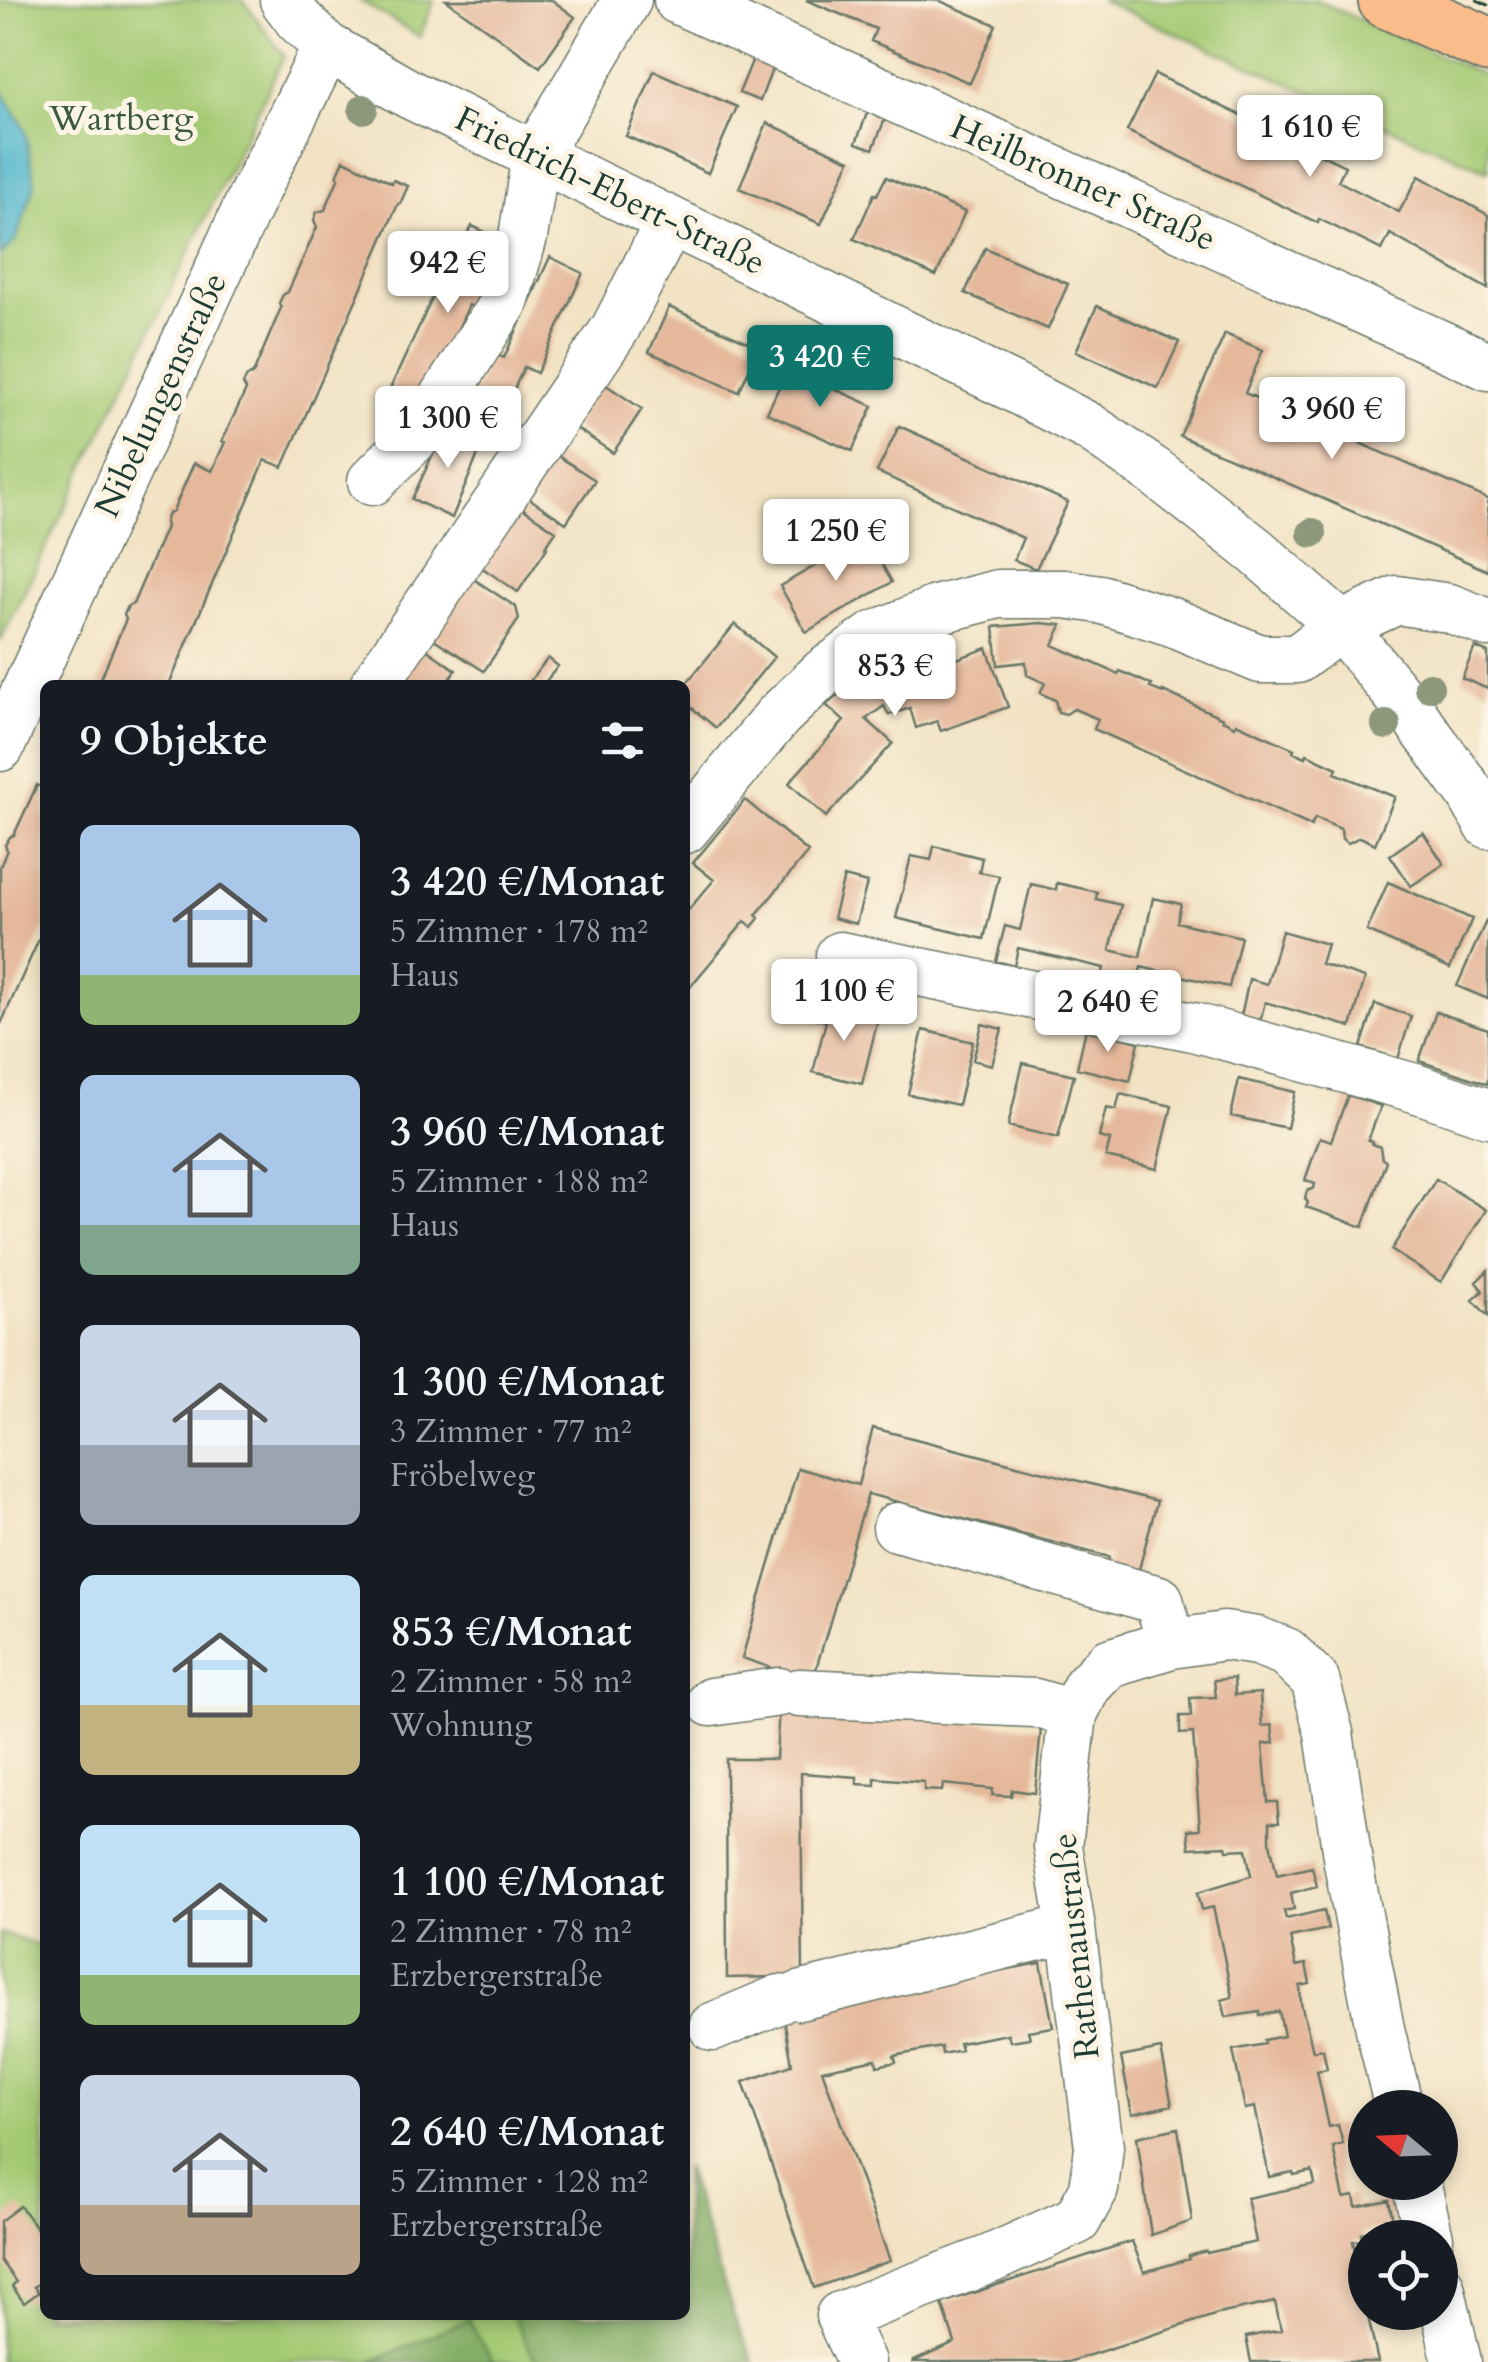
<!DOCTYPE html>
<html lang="de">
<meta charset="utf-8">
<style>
:root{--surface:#171b24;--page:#20242c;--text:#f1f3f6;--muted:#9ea1a6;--accent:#0f766e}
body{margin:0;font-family:Cardo,serif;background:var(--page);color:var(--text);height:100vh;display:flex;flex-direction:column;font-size:38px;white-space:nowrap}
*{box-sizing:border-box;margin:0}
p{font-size:32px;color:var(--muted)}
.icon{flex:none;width:55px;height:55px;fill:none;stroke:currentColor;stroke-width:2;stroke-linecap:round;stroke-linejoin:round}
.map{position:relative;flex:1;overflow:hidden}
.drawer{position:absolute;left:40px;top:680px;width:650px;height:1640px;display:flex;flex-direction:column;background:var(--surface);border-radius:15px;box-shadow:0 5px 15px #0003}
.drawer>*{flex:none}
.needle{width:65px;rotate:289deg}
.fabs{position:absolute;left:1348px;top:2090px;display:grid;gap:20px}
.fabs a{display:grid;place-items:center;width:110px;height:110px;border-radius:50%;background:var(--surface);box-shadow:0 5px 15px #0003;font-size:50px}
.price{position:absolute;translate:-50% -85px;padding:0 22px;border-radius:10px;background:#fff;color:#222;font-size:32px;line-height:65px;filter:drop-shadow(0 2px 5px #0008)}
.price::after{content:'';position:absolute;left:50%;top:60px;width:30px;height:22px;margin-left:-15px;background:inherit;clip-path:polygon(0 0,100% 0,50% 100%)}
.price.on{background:var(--accent);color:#fff}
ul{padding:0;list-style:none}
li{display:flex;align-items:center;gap:30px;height:250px;padding:0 40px}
li span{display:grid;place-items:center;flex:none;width:280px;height:200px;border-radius:15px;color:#555}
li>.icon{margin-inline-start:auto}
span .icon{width:120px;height:120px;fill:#fffc;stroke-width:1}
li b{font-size:42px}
h2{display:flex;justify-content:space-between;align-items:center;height:120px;padding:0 40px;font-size:42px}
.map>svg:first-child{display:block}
.green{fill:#a5ca75;stroke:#628454;stroke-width:2.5}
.forest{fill:#84ae66;stroke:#52764d;stroke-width:2.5}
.water{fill:#4fb6cd;stroke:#377a80;stroke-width:2.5}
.building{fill:#e5b89b}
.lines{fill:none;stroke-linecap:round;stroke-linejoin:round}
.minor-casing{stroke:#697767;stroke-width:51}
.major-casing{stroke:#697767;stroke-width:59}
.minor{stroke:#fff;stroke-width:48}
.major{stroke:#fabc8b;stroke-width:55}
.tram{stroke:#1f3d34;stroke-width:2.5}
.tree{fill:#8d977c}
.labels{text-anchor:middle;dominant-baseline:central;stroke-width:10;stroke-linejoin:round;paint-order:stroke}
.park-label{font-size:35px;fill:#3a5941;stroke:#fcf5e5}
.street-label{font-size:35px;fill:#1f3d34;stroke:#fcf5e5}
</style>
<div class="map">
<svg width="1488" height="2362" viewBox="0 0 1488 2362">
<rect width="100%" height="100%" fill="#fcf5e5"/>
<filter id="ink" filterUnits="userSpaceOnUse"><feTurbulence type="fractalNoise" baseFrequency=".01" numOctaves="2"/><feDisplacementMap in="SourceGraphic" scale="20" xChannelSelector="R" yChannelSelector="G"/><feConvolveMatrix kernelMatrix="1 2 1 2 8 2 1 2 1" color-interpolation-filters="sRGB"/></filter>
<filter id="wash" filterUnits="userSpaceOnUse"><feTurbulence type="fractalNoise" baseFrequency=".0048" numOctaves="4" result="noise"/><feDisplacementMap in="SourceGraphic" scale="40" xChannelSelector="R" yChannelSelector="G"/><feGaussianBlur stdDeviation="2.25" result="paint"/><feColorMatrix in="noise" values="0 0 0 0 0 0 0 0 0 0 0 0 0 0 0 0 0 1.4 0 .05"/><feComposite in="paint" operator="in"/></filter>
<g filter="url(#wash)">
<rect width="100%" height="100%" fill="#f2e3c5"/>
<path class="green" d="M0,0H243L284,56L0,642Z
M359,0H434L420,37Z
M1100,0H1316L1488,77V171Z
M0,1933L45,1948V2315H685V2167L738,2328L754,2362H0Z"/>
<path class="forest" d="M685,2167L738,2328L754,2362H536L512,2315H685Z
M468,2319L493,2362H371Z"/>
<path class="water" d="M0,88L25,129L35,185L16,240L0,256Z"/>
<g id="blocks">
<path class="building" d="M446,0H552L575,17L540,67Z
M806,0H938L996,25L970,83L871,41L876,29Z
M754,56L774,64L760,101L739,93Z
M654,71L737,107L708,173L626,136Z
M1155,74L1345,166L1338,181L1399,212L1419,176L1488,215V289L1390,234L1382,250L1319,219L1318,223L1127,131Z
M869,108L887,114L873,149L856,143Z
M767,123L850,160L821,224L739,188Z
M344,160L392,183L393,180L408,186L400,204H398L283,467L265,460L169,685H98L126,619L124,615L128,606L133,604L166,527L165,522L168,514L173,511L194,463L212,471L225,442L222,441L246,390L243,384L247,377L253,374L281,308L279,303L283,295L288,292L317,227L314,220L317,212L325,210L339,177L337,176Z
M886,177L965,212L936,276L854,239L874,194L877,195Z
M472,226L504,241L479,310L469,305L423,405L390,389L436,290L447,295L463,262L457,258Z
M985,248L1068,284L1048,329L965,293Z
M550,257L583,273L537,373L524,367L494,434L462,419L492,353L504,358Z
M1097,306L1179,342L1158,388L1076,351Z
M669,307L759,347L739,392L649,352Z
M1225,334L1263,350L1245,393L1488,499V571L1180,436Z
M788,368L873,406L852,451L767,413Z
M603,383L642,409L613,453L573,426Z
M446,426L484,440L452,518L412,499Z
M899,426L1068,502L1036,569L1014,560L1023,538L877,472Z
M555,454L595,480L566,523L527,497Z
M519,506L556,531L545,547L547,548L518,592L478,565Z
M866,537L892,582L806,632L780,586Z
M469,576L516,607L519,619L484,671L429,636Z
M1041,623L1062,625L1053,645L1118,674L1120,671L1152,685L1150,688L1163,693V691L1223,718L1222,720L1235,726L1236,723L1294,749L1293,752L1306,757L1307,754L1337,768L1335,773L1395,797L1375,844L1360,837L1348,843L1342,839L1341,829L1315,818L1311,826L1094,729L1098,719L1074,709L1066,714L1058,712L1055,700L1040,693L1045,683L1027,675L1026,662L998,665L994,627Z
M735,624L774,657L716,728L685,702V685Z
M423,647L456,670L446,685H397Z
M1475,647L1488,653V689L1462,678Z
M987,648L1008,707L941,731L937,721L916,728L910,708L889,715L884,706L866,719L893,743L826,817L789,783L844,721L826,705L864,675L884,662L889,669L898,664L901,679Z
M548,658L558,666L543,685H527Z
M37,785L45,789V926L0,1026V867L7,850L5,845L10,837L14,835Z
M745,800L808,852L756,915L759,918L752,927L745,921L685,993V914L714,880L693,863Z
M1423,832L1444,864L1411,886L1390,855Z
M934,846L982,858L979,872L999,876L984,939L896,918L911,856L931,860Z
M844,877L867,883L856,924L833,918Z
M1388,882L1472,919L1450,968L1367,931Z
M1057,883L1097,892L1096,899L1121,905L1110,950L1140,957L1153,898L1181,904L1177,922L1241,937L1229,987L1141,967L1135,993L1100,985L1104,968L1018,948L1014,966L996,961L1005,926L1020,930L1031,884L1056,890Z
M1486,921L1488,926V999L1457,986Z
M1282,931L1327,944L1321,964L1365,978L1351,1027L1265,1002L1260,1022L1241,1016L1249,979L1267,984Z
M811,1004L878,1019L862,1084L813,1072L826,1021L808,1017Z
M1375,1004L1411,1016L1398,1059L1361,1047Z
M1436,1012L1488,1029V1084L1419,1061Z
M982,1024L1002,1029L992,1065L973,1060Z
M1086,1029L1139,1042L1130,1081L1077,1068Z
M923,1030L973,1042L958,1105L908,1094Z
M1023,1063L1074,1075L1058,1138L1008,1126Z
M1239,1079L1295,1092L1287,1128L1231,1116Z
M1120,1094L1172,1106L1157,1169L1106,1157L1110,1140L1099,1137L1106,1108L1116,1110Z
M1348,1095L1381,1106L1368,1140L1373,1142L1372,1144L1380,1147L1382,1159L1386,1161L1363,1227L1306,1207L1308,1203L1305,1198L1307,1191L1314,1188L1315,1184L1305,1180L1320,1137L1331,1141Z
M1436,1179L1486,1210L1441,1282L1391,1250Z
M1488,1270V1316L1473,1300L1483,1291L1476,1282Z
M873,1428L1157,1501L1137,1577L1106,1568L1109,1557L868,1494L813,1679L905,1716L1041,1728L1035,1793L1012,1790L1011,1796L992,1795L993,1789L943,1784L942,1791L924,1790V1782L875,1778V1785L857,1784V1777L801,1773L803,1977L800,2007L1041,1963L1053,2027L1028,2031L1030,2038L1010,2041L1008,2034L959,2043L961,2050L942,2054L941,2047L894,2056L896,2062L877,2066L876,2059L822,2070L890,2261L814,2288L743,2082L792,2065L777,1977L727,1978L726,1759H776L781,1671L742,1658L798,1468L858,1485Z
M1234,1678L1235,1695L1260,1693L1262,1726L1272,1725L1274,1743L1263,1744L1268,1802H1277L1279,1822H1270V1842L1277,1875L1312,1867L1317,1886L1291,1893L1294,1909L1284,1911L1286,1919L1324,1910L1328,1929L1290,1937L1296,1966L1306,1964L1310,1984L1300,1986L1301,2003L1313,2051L1323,2049L1327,2069L1317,2071L1329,2127L1338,2125L1343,2144L1333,2147L1344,2198L1354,2196L1356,2207L1389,2200L1394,2226L1361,2233L1362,2240L1353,2241L1365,2301V2312H1367L1378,2362H1251L1246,2337L1281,2330L1275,2302L1218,2314L1068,2362H912L955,2343L942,2303L1132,2241L1144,2272L1189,2259V2256L1206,2251L1207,2253L1256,2242L1247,2198L1315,2184L1312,2171L1294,2175L1293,2172L1269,2177L1255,2107L1245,2109L1233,2050L1265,2044L1264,2040L1284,2036L1279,2011L1260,2016V2012L1226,2017L1222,2000L1232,1997L1223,1952L1213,1907L1202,1910L1198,1892L1251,1876L1246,1849L1227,1850L1226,1846L1190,1848L1188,1830L1200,1829L1193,1733L1180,1734V1716H1191L1190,1698L1216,1697L1214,1680Z
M1161,2049L1172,2105L1132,2114L1121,2057Z
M1178,2128L1192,2221L1151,2235L1137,2137Z
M20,2206L45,2240V2279L34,2287L39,2292L24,2303L12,2286L16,2282L0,2260V2221Z"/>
</g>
</g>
<g filter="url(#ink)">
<use href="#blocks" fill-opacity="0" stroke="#697767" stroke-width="2.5"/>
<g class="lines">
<defs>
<path id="minor" d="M284,0L299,20L327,47L411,95L1010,386L1089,427L1155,472L1256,551L1341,626L1410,710L1471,794L1488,824
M678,0L1488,366
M372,481L424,429L504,302L523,237L536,155L627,0
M374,685L615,329L670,221
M0,747L253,195L327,47
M685,829L778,716L823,673L874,636L936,610L998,594H1065L1100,599L1172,622L1260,659H1297L1341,626L1397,600L1449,608L1488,623
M840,956L1193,1027L1415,1088L1488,1113
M897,1527L1159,1600L1171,1644
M799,1693L1035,1703L1073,1714
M711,1702L779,1692
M799,1996L1071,1928
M713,2027L780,1999
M1416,2182L1429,2238
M1440,2286L1457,2362
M861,2362L840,2316L990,2259L1077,2220L1094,2189L1099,2147L1071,1928L1058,1846L1073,1714L1087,1686L1109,1663L1171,1644L1224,1636L1257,1641L1286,1652L1315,1680L1329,1733L1348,1863L1380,2029L1399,2108"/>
<path id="major" d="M1386,0L1488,45"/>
</defs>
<use href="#minor" class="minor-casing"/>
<use href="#major" class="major-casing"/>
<use href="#minor" class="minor"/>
<use href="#major" class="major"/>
<path class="tram" d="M1477,0L1488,5"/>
</g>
<g class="tree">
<circle cx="363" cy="109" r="15"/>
<circle cx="1312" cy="533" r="15"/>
<circle cx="1429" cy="687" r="15"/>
<circle cx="1386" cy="725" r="15"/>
</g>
</g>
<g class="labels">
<g class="park-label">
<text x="121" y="119">Wartberg</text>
</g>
<g class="street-label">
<text transform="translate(1083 183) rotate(24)">Heilbronner Straße</text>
<text transform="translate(610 191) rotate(26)">Friedrich-Ebert-Straße</text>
<text transform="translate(161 395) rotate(-65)">Nibelungenstraße</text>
<text transform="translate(1076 1946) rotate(-96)">Rathenaustraße</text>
</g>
</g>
</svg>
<div class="fabs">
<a><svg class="needle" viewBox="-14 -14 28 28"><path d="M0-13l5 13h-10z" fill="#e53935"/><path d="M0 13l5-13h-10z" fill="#9ea1a6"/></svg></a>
<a><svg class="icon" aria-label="locate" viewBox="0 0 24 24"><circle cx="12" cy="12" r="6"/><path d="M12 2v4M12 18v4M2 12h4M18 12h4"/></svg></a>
</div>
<b class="price" style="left:1310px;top:180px">1 610 €</b>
<b class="price" style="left:448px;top:316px">942 €</b>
<b class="price on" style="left:820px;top:410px">3 420 €</b>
<b class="price" style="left:1332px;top:462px">3 960 €</b>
<b class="price" style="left:448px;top:471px">1 300 €</b>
<b class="price" style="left:836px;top:584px">1 250 €</b>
<b class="price" style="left:895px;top:719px">853 €</b>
<b class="price" style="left:844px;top:1044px">1 100 €</b>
<b class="price" style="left:1108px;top:1055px">2 640 €</b>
<section class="drawer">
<h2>9 Objekte<svg class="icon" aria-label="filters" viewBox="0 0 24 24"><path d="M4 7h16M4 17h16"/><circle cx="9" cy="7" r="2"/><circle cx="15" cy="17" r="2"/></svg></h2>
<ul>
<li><span style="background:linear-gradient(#a9c7e8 75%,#8fb573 0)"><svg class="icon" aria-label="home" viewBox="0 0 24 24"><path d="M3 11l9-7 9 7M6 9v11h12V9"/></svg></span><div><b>3 420 €/Monat</b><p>5 Zimmer · 178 m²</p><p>Haus</p></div></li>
<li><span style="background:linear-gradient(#a9c7e8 75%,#7fa58c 0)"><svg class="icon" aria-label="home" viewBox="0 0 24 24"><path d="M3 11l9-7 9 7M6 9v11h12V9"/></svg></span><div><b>3 960 €/Monat</b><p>5 Zimmer · 188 m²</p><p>Haus</p></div></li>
<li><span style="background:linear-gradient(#c9d6e8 60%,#9aa5b1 0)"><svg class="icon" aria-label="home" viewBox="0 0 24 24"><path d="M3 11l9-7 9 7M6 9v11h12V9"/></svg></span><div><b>1 300 €/Monat</b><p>3 Zimmer · 77 m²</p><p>Fröbelweg</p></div></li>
<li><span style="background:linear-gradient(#bfe0f5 65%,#c2b280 0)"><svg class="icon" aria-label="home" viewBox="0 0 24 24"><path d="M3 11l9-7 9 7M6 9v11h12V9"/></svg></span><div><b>853 €/Monat</b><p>2 Zimmer · 58 m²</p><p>Wohnung</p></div></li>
<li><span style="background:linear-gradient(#bfe0f5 75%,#8fb573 0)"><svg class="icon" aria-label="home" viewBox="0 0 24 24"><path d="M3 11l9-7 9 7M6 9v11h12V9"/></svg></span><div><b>1 100 €/Monat</b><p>2 Zimmer · 78 m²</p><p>Erzbergerstraße</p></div></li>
<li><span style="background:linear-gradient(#c9d6e8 65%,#b9a48a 0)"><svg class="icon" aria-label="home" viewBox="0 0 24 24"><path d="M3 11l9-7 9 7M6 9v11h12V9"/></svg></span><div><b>2 640 €/Monat</b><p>5 Zimmer · 128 m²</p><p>Erzbergerstraße</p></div></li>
</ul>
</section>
</div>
